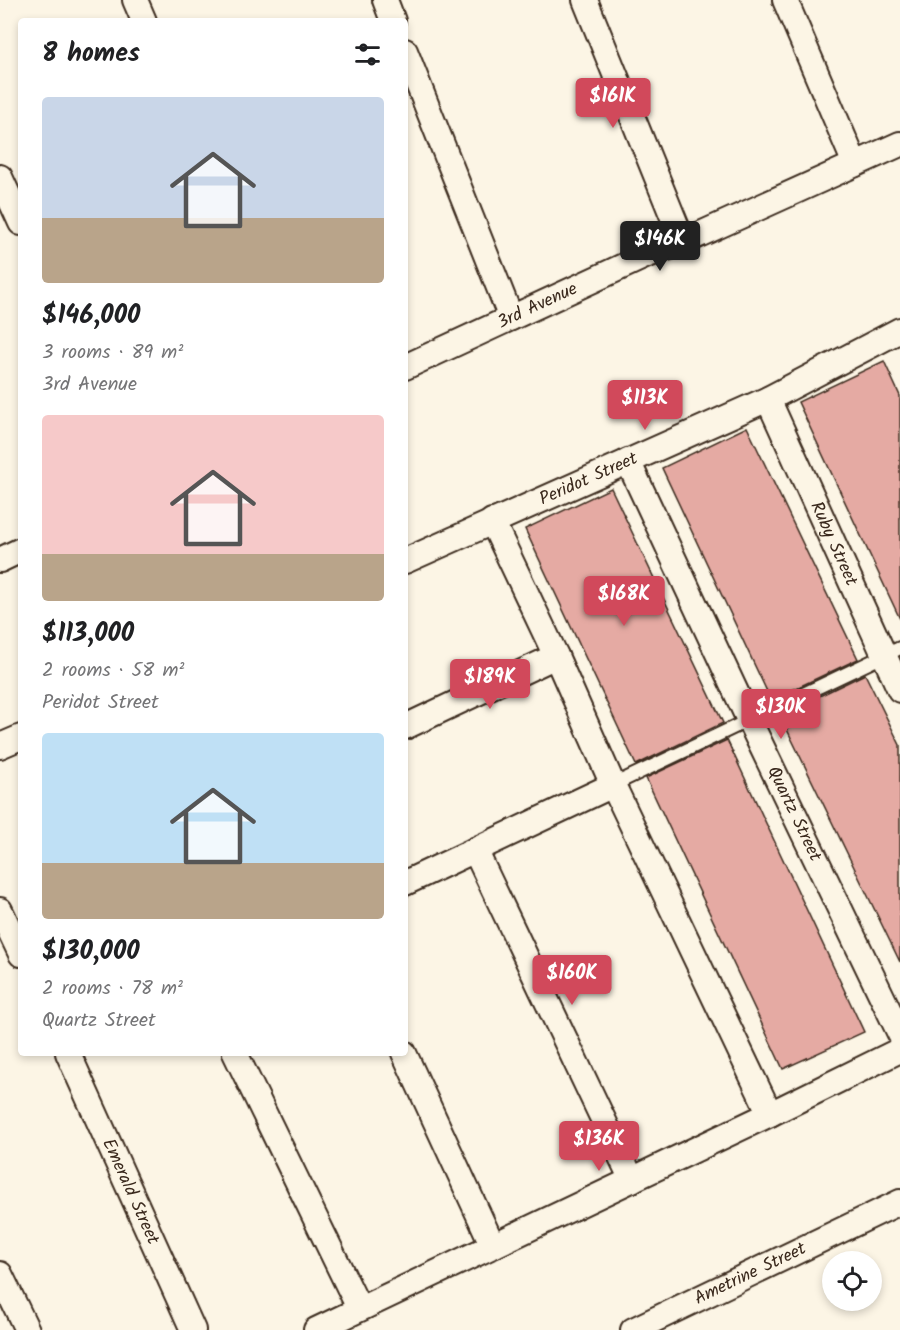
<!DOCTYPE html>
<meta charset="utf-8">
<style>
:root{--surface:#fff;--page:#f2f2f2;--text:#202124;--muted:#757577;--accent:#d1495b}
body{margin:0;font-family:Kalam,sans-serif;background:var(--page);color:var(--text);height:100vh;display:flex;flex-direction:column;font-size:22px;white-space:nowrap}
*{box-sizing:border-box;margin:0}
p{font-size:20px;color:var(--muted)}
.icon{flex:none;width:33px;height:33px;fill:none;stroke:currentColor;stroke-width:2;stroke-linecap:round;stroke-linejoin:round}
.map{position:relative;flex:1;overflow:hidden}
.drawer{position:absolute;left:18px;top:18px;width:390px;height:1038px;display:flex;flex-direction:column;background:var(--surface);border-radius:6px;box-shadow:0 3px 9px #0003}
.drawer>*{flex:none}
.fabs{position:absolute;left:822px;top:1251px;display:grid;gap:12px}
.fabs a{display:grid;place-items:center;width:60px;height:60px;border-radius:50%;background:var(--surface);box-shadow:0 3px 9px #0003;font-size:30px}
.price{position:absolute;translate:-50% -51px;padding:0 14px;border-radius:6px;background:var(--accent);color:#fff;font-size:20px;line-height:39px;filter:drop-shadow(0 2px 3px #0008)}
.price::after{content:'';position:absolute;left:50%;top:36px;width:18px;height:14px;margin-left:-9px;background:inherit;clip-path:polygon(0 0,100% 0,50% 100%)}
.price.on{background:#222;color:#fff}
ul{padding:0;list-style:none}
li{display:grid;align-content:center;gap:12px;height:318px;padding:0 24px}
li span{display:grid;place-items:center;height:186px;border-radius:6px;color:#555}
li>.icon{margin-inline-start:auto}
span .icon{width:108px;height:108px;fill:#fffc;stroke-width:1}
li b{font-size:26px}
h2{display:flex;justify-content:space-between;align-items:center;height:72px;padding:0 24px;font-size:26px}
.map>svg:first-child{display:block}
.building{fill:#e5aaa3;stroke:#3b2a1e;stroke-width:1.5}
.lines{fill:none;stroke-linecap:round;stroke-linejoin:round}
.service-casing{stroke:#3b2a1e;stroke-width:16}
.minor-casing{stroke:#3b2a1e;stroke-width:28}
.service{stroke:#fcf5e5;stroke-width:12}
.minor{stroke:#fcf5e5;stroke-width:24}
.labels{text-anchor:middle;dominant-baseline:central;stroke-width:6;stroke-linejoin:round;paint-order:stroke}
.street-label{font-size:18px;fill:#3b2a1e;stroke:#fcf5e5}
</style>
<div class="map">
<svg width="900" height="1330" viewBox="0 0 900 1330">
<rect width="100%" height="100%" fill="#fcf5e5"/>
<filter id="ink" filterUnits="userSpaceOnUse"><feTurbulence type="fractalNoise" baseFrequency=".0167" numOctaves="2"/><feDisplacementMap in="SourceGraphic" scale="12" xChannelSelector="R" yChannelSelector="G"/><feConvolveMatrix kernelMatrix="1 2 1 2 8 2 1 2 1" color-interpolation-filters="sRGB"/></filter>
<g filter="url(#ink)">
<path class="building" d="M884,361L900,396V619L798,402Z
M747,427L858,659L771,700L662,468Z
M611,488L723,723L636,765L525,529Z
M865,674L900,745V962L780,715Z
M727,740L864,1032L783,1069L646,778Z"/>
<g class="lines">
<defs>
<path id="service" d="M613,785L900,648"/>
<g id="minor">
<path d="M135,0L144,21"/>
<path d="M385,0L393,21"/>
<path d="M585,0L683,242"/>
<path d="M785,0L855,164"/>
<path d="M405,51L511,318"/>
<path d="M0,177L21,223"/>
<path id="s1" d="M405,367L645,256L683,242L900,144"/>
<path id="s2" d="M768,399L900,690"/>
<path id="s3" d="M628,461L749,720L900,1034"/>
<path d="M492,521L556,656L613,785L770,1114"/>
<path d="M0,560L21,550"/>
<path id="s4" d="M405,561L768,399L900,330"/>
<path d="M405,727L556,656"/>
<path d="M0,746L21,737"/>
<path d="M475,850L632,1180"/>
<path d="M405,883L613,785"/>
<path d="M0,910L21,954"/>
<path id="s5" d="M68,1053L193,1330"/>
<path d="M235,1053L359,1308"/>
<path d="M404,1053L493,1246"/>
<path d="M0,1274L27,1330"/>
<path d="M316,1330L770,1114L900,1050"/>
<path id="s6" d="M633,1330L900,1202"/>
</g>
</defs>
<use href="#service" class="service-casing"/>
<use href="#minor" class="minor-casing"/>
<use href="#service" class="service"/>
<use href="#minor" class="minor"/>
</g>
</g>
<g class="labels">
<g class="street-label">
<text stroke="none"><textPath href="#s1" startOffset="146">3rd Avenue</textPath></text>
<text stroke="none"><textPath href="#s4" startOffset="201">Peridot Street</textPath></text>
<text stroke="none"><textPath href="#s2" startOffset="159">Ruby Street</textPath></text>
<text stroke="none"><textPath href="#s3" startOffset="390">Quartz Street</textPath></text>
<text stroke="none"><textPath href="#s5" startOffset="152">Emerald Street</textPath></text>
<text stroke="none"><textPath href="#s6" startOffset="130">Ametrine Street</textPath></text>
</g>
</g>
</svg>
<div class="fabs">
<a><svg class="icon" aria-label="locate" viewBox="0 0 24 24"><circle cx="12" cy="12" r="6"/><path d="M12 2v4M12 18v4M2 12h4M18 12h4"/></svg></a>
</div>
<b class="price" style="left:613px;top:129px">$161K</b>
<b class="price on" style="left:660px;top:272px">$146K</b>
<b class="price" style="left:645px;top:431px">$113K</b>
<b class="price" style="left:624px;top:627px">$168K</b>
<b class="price" style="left:490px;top:710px">$189K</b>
<b class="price" style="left:781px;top:740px">$130K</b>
<b class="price" style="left:572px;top:1006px">$160K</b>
<b class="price" style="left:599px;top:1172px">$136K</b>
<section class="drawer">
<h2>8 homes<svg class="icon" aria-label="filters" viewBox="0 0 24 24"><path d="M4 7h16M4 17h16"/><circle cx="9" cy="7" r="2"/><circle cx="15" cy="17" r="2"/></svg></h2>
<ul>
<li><span style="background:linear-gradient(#c9d6e8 65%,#b9a48a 0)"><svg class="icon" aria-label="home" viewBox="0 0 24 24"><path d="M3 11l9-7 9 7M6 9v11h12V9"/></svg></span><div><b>$146,000</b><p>3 rooms · 89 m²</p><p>3rd Avenue</p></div></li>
<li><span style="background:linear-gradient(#f6c9c9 75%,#b9a48a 0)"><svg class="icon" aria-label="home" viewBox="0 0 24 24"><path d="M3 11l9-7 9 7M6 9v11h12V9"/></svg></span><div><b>$113,000</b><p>2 rooms · 58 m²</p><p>Peridot Street</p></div></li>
<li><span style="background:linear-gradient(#bfe0f5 70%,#b9a48a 0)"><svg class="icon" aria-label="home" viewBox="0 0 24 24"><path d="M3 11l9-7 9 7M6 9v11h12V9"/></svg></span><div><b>$130,000</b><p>2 rooms · 78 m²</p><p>Quartz Street</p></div></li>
</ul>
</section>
</div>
